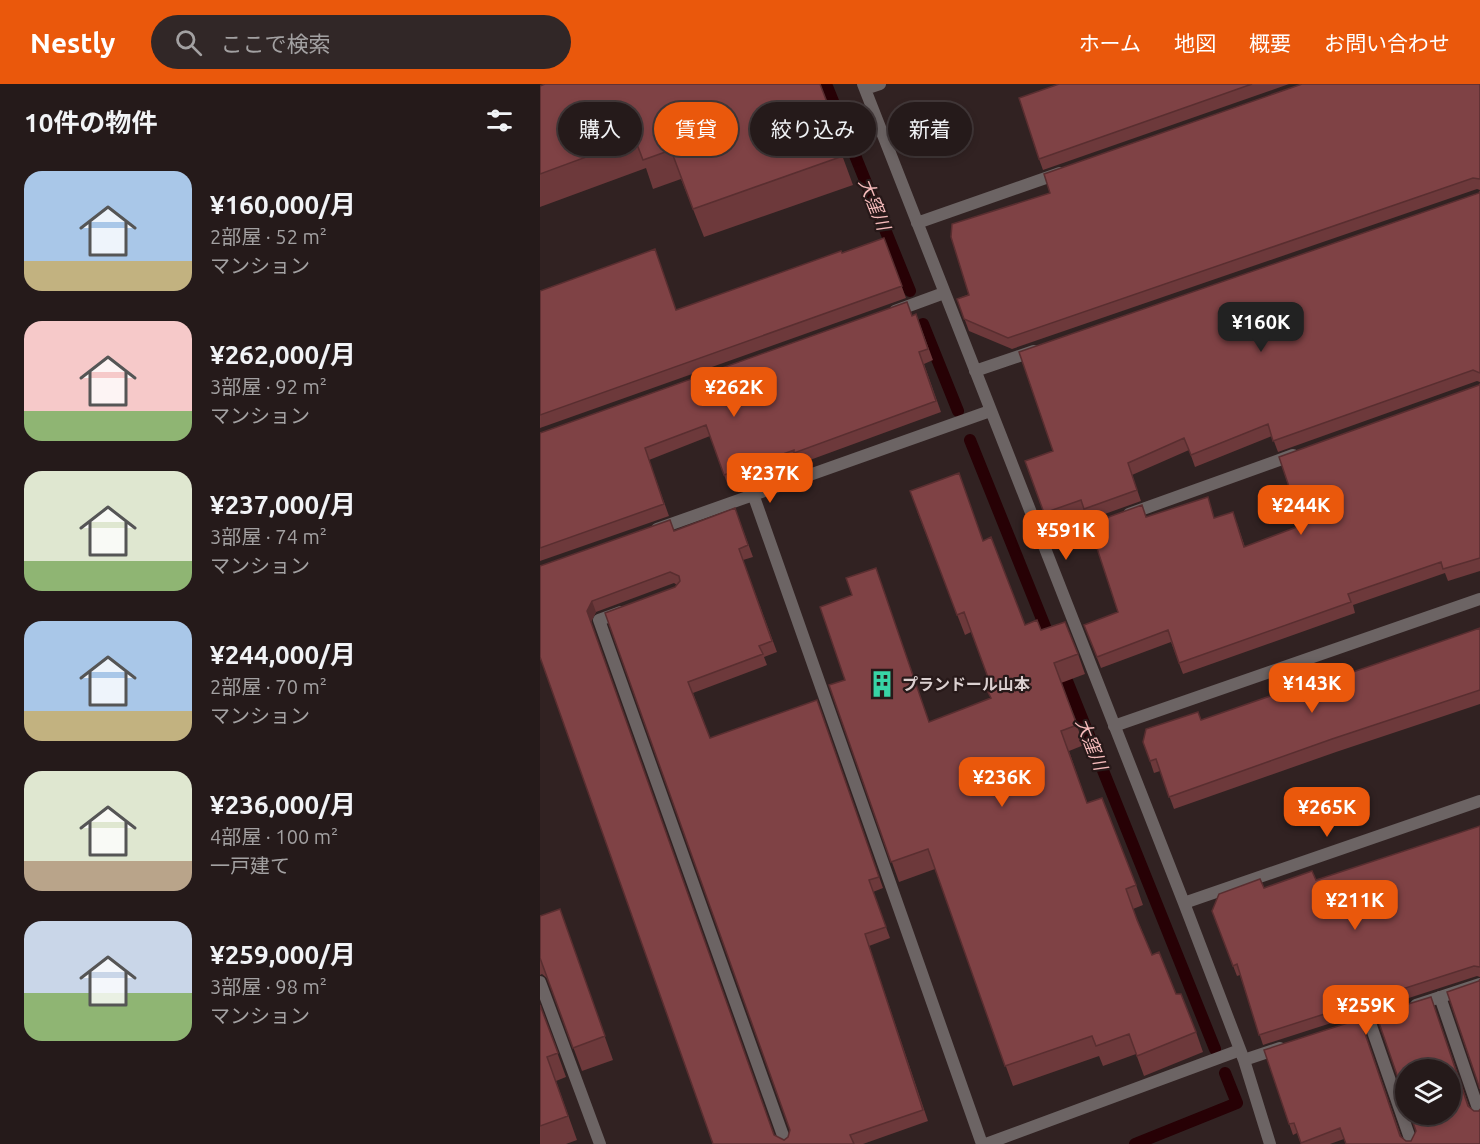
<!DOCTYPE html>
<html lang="ja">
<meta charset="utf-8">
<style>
:root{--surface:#251a1a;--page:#312727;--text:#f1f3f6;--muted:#a3a1a2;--line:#423839;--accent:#ea580c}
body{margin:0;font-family:Ubuntu,"Noto Sans JP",sans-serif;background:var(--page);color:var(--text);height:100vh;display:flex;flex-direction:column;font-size:22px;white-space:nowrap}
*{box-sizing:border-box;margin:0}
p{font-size:20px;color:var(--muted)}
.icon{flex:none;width:33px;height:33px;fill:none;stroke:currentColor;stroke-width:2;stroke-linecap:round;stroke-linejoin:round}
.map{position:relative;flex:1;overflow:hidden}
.details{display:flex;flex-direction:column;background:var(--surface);width:540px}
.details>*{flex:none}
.guide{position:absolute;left:18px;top:18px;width:570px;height:54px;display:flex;gap:12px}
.tools{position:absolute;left:855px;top:975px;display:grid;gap:12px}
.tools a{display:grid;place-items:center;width:66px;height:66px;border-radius:50%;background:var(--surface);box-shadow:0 3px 9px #0003,0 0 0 2px var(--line);font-size:30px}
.price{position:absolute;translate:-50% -51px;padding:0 14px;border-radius:12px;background:var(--accent);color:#fff;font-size:20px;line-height:39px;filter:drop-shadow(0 2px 3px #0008)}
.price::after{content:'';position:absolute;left:50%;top:36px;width:18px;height:14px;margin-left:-9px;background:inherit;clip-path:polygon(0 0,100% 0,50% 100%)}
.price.on{background:#222;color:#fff}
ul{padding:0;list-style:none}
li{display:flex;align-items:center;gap:18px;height:150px;padding:0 24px}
li span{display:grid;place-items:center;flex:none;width:168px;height:120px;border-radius:18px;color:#555}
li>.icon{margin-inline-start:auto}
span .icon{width:72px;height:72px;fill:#fffc;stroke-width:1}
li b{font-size:26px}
h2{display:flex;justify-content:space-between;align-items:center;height:72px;padding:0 24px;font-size:26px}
.chip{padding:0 21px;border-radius:27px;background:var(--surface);box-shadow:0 3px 9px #0003,0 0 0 2px var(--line);font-size:21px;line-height:54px}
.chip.on{background:var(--accent);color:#fff}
header{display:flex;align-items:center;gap:36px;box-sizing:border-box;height:84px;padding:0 30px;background:var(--accent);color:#fff}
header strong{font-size:28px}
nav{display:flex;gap:33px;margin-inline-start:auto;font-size:21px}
.search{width:420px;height:54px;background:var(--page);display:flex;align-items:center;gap:15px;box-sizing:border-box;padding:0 21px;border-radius:33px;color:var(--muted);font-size:22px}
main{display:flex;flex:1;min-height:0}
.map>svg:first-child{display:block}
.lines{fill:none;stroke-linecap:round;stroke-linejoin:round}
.stream{stroke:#270105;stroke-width:12}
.lane{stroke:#6c6464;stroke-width:12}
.street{stroke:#6c6464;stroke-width:12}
.wall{fill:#6d393b;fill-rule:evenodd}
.shaded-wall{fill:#592e30}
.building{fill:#7f4245;stroke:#592e30;stroke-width:1.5;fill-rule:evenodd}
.labels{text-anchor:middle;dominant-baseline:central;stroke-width:4.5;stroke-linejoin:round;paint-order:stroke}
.poi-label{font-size:16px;font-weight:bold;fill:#dbd0d0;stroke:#271919;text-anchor:start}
.water-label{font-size:18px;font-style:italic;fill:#f6bbbb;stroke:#271919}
</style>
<header>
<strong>Nestly</strong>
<div class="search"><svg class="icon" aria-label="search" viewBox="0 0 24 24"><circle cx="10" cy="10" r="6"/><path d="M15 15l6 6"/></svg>ここで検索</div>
<nav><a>ホーム</a><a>地図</a><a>概要</a><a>お問い合わせ</a></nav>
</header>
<main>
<section class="details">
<h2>10件の物件<svg class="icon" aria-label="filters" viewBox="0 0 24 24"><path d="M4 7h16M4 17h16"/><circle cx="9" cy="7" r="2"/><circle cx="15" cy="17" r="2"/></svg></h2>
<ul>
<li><span style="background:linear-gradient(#a9c7e8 75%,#c2b280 0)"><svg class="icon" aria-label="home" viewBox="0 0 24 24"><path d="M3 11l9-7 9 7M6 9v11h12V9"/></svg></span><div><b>¥160,000/月</b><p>2部屋 · 52 m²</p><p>マンション</p></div></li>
<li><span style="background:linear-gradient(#f6c9c9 75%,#8fb573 0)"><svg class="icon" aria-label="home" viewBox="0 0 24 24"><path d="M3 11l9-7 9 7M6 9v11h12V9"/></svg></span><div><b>¥262,000/月</b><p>3部屋 · 92 m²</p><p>マンション</p></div></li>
<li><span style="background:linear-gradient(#dfe7d0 75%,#8fb573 0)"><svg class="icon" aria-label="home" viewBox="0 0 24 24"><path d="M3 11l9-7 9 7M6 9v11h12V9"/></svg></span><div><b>¥237,000/月</b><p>3部屋 · 74 m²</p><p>マンション</p></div></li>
<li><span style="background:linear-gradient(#a9c7e8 75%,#c2b280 0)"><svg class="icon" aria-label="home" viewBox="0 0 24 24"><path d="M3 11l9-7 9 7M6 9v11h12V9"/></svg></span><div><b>¥244,000/月</b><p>2部屋 · 70 m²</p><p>マンション</p></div></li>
<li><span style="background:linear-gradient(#dfe7d0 75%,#b9a48a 0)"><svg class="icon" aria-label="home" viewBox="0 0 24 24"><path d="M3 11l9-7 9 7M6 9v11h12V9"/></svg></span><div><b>¥236,000/月</b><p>4部屋 · 100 m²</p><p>一戸建て</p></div></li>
<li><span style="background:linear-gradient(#c9d6e8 60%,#8fb573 0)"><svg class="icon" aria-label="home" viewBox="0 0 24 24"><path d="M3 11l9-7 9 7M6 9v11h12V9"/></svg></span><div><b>¥259,000/月</b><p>3部屋 · 98 m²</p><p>マンション</p></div></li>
</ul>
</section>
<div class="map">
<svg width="940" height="1060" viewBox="0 0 940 1060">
<rect width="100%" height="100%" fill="#312222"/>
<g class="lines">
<path class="stream" d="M286,0L370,207
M383,240L418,327
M430,356L512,560
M521,582L675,965
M595,1060L697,1019L685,989"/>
<path class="lane" d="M900,913L940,1030"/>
<path class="street" d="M323,0L644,819L704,976L730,1060
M325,5L340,0
M377,139L520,89
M355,227L404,209
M435,287L494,267
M213,410L442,1060
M589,430L753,371
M117,445L450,327
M503,461L564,439
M81,528L59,536L246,1060
M574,642L940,515
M644,819L940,717
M0,898L60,1060
M876,921L940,900
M829,936L872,1060
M808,943L851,929
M704,976L740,964
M446,1060L700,966"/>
</g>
<path class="wall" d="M280,0L298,50L295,52L313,101L164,153L141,95L113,105L106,84L0,123V2Z
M519,0H749L503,86L499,75Z
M940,0V106L937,105L472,265L429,247L417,215Z
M940,107V298L937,297L738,368L732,352L655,383L649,366L592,391L601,417L548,436L545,427L508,440L504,429L513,367L939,109Z
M344,154L366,214L0,344V207L137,226Z
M376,230L393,276L384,280L401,328L259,380L258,378L188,402L170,352L109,376L129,432L0,477V349Z
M940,300V487L908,497L905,489L813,521L815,529L643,590L631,558L561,584L544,541L578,528L607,433L668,413L674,434L697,439L705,463L762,441Z
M195,424L213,473L203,476L237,568L224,573L227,581L153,609L170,654L277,616L343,804L333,808L350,854L329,862L388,1037L323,1060H173L0,482L134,447ZM134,499L137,501L135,503L65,529L250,1046L248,1053L244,1056L234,1051L51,538L56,528Z
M377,427L443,457L485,541L501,546L538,570L545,590L521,599L544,661L529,667L547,719L596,801L603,821L593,825L612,871L636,910L656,948L663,968L604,992L596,970L563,982L559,972L473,1002L395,785L359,798L289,601L390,638L451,614L453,607L431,548L425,551Z
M940,544V620L796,668L634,725L620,687L614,689L610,677L661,636L807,590Z
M940,742V893L937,892L723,961L700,891L697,892L672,827L724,804L776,796Z
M20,825L73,976L42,987L8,895L2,890L0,891V832Z
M891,913L929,1022L934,1027H939L940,1025V1060H806L804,1055L790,1060H761L757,1049L753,1051L724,966L820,935L861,1052L866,1057H871L876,1047L870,1030H910V986H866V1017L836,930Z
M0,921L26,993L16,997L37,1056L26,1060H0Z"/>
<path class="shaded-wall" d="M52,517L56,528L51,538L47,527Z"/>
<path class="building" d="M5,0H280L288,21L284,23L303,72L153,125L131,66L103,76L95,55L0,90V2Z
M519,0H712L499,75L479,14Z
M762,0H940V95L933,94L468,254L424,235L417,215L429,211L411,153L412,140L510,109L504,90Z
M940,107V289L933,286L733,357L728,340L651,371L644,354L588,379L597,406L544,425L541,416L504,429L485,377L513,367L479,268L939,109Z
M344,154L362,202L0,331V207L115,165L136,226L301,167L302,169Z
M367,218L372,232L376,230L388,265L379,268L396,317L254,369V366L184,391L166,341L105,364L124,420L0,464V349Z
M940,300V474L903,485L901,478L808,510L811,518L639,579L628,546L557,573L544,541L578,528L549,440L602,421L606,433L668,413L674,434L693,428L704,463L762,441L739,373L939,301Z
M419,389L443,457L451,453L485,541L497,536L501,546L525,538L538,570L514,579L537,641L521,647L547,719L562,714L596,801L586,805L597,836L612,871L619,868L636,910H641L656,948L597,972L589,950L556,962L552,952L465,982L388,765L351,778L289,601L305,596L280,523L312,511L306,494L336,484L389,638L451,614L448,608L453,607L424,528L417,531L370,407Z
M195,424L208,461L199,465L232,557L219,562L223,570L148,598L170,654L277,616L339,793L329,796L346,843L325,850L383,1026L310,1051L314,1060H173L0,573V482L130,436L134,447ZM130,488L139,492L140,497L135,503L65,529L250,1046L248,1053L244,1056L234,1051L47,527L52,517Z
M940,544V606L792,655L629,713L616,675L610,677L603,658L606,645L658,628L661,636L805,586L807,590Z
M940,742V883L934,882L719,951L697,880L693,882L672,827L679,810L720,795L724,804L772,787L776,796Z
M20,825L65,952L33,964L0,874V832Z
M940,895V1005L907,908L939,897Z
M891,913L928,1022L934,1027H939L940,1025V1060H806L800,1044L761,1059L754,1039L749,1040L724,966L820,935L860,1052L866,1057H871L876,1047L870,1030H910V986H866V1017L836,930Z
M0,921L18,969L7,973L28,1032L0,1042Z"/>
<defs>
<symbol id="building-bare" viewBox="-9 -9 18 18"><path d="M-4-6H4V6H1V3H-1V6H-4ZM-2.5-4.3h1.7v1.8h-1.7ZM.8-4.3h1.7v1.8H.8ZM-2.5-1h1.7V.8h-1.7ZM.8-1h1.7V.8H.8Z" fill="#38d4a6" stroke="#271919" stroke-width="2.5" paint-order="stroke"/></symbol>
</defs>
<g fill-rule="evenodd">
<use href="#building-bare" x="323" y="581" width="38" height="38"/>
</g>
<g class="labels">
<g class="poi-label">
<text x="362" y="600">プランドール山本</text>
</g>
<g class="water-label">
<text transform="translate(335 120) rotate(68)">大窪川</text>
<text transform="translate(552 660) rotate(68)">大窪川</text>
</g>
</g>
</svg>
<div class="tools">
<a><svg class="icon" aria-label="layers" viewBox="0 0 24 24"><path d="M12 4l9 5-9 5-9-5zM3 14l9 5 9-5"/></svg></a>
</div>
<b class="price on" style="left:721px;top:269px">¥160K</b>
<b class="price" style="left:194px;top:334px">¥262K</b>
<b class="price" style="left:230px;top:420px">¥237K</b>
<b class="price" style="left:761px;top:452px">¥244K</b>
<b class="price" style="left:526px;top:477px">¥591K</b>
<b class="price" style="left:772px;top:630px">¥143K</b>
<b class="price" style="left:462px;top:724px">¥236K</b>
<b class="price" style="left:787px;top:754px">¥265K</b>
<b class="price" style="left:815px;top:847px">¥211K</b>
<b class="price" style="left:826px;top:952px">¥259K</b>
<div class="guide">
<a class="chip">購入</a>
<a class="chip on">賃貸</a>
<a class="chip">絞り込み</a>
<a class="chip">新着</a>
</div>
</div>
</main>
